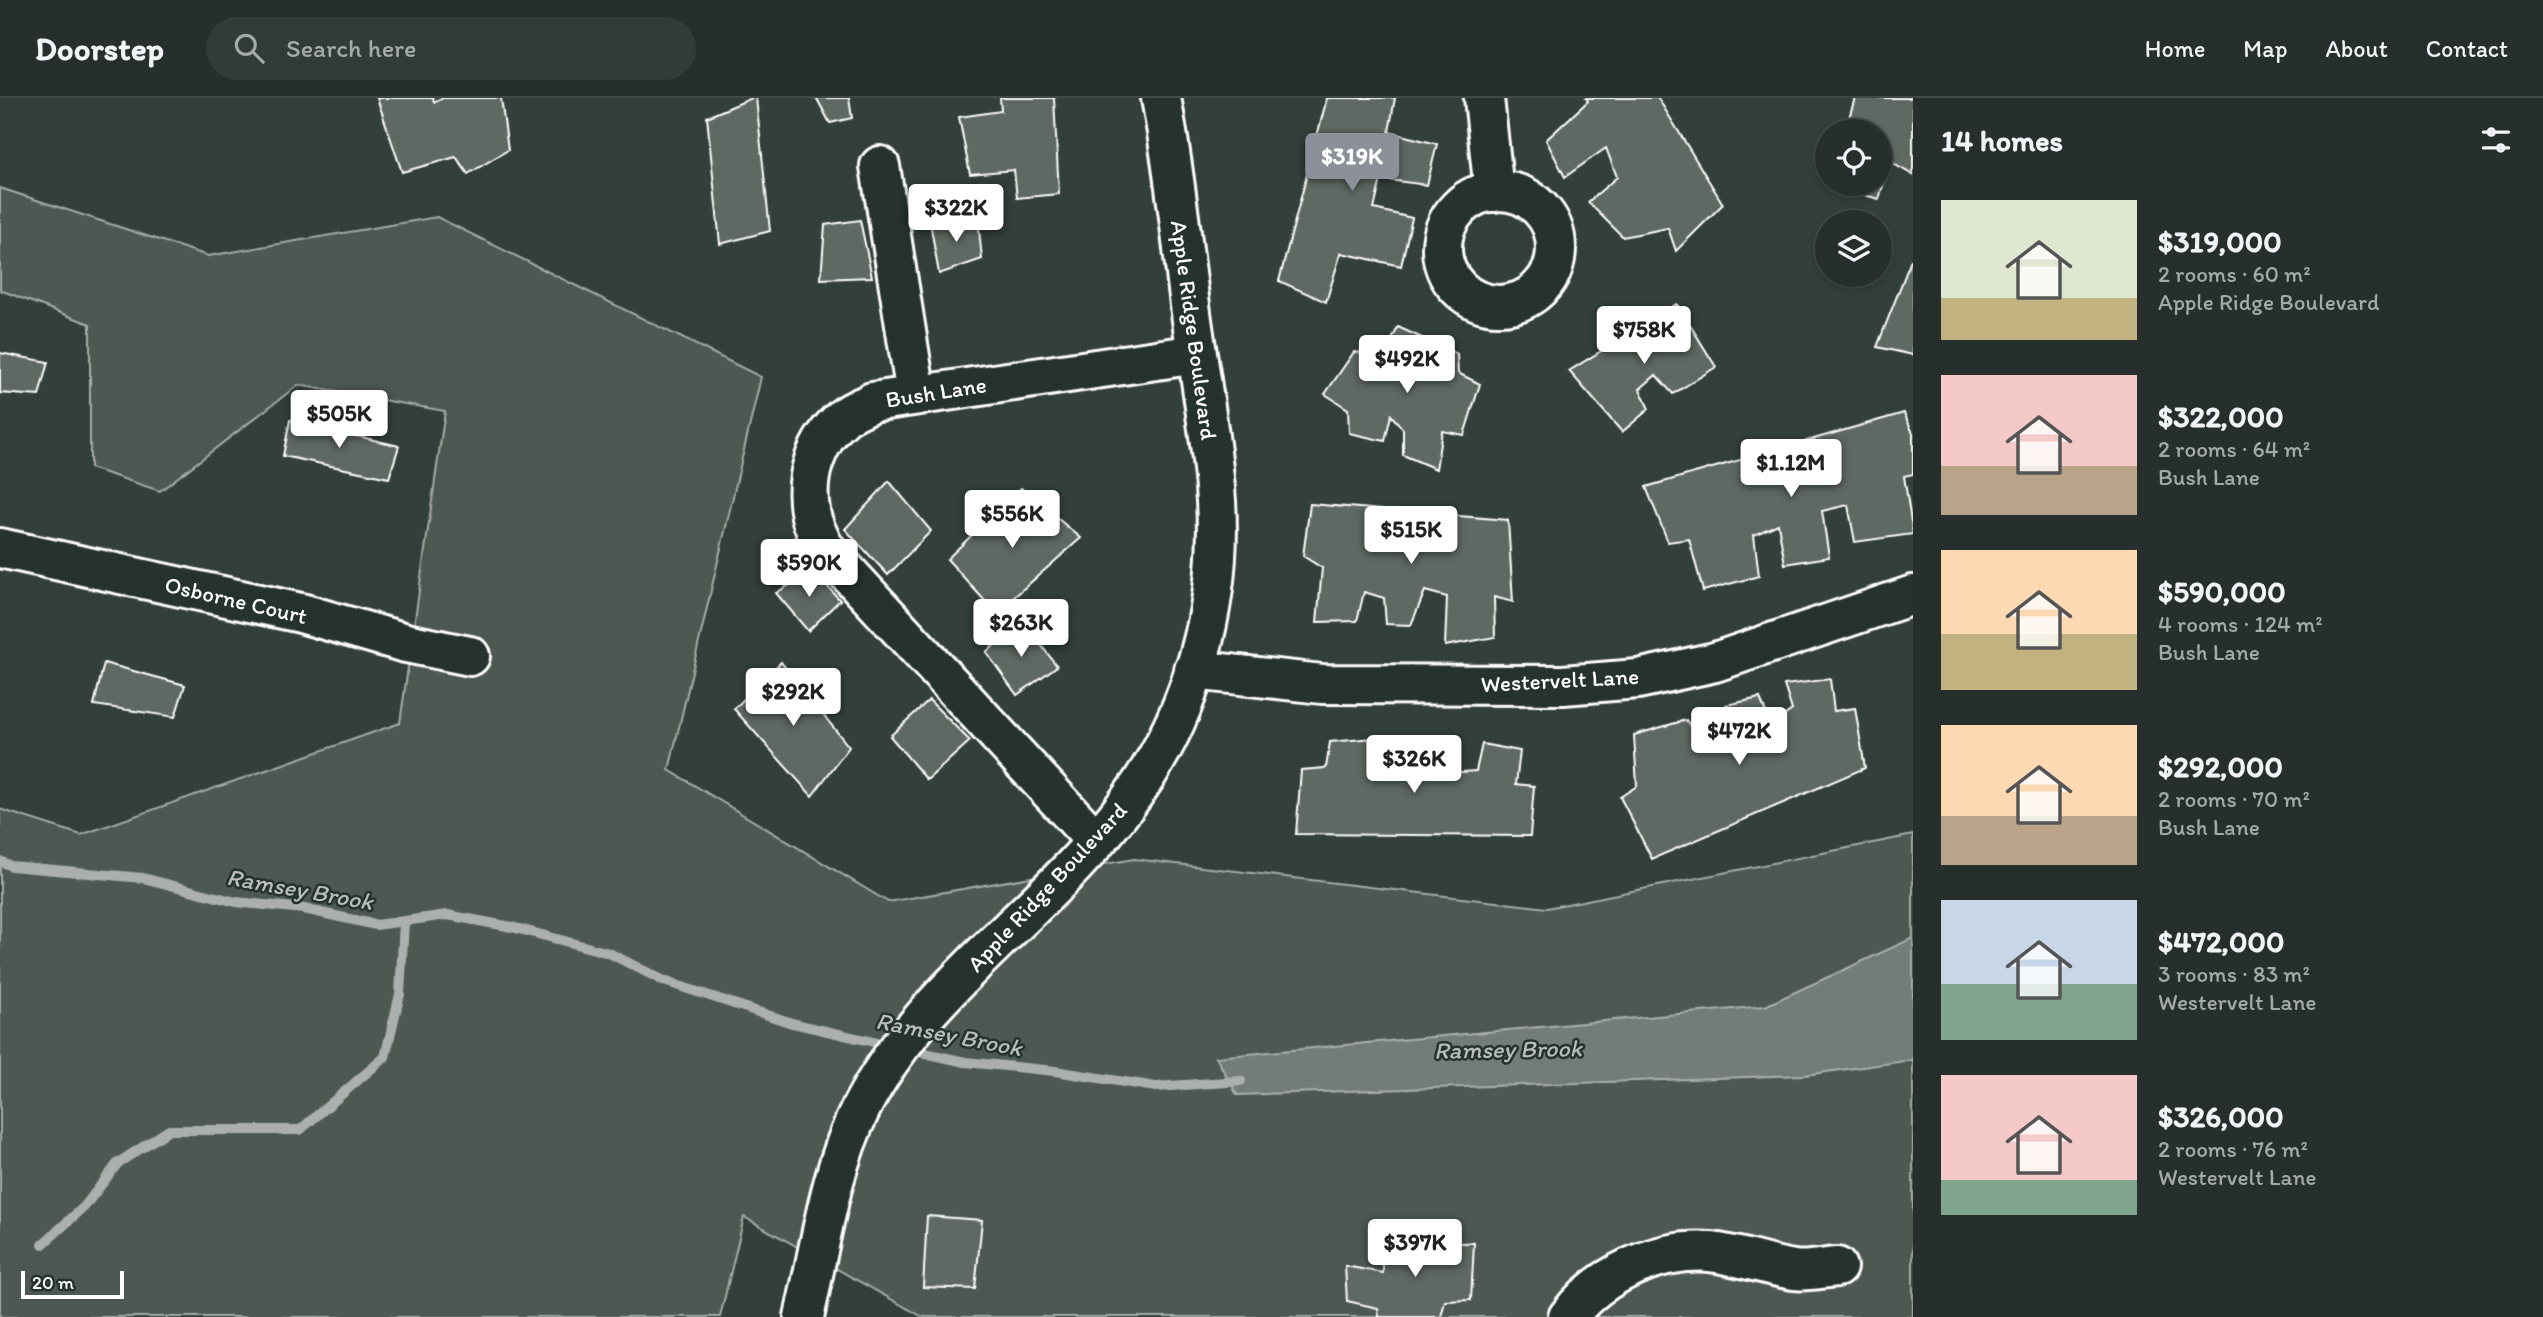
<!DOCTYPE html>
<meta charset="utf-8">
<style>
:root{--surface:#262f2c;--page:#323b38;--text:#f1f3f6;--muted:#a4a9a9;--line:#424a48;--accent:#8c9099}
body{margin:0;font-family:Itim,sans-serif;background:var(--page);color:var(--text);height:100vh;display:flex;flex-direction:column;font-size:26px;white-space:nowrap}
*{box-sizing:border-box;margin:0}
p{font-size:23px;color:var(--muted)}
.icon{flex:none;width:38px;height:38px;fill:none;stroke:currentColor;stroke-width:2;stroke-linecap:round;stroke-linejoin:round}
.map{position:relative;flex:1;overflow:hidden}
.details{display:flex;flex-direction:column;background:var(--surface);width:630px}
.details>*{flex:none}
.buttons{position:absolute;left:1815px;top:21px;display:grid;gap:14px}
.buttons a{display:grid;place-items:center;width:77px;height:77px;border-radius:50%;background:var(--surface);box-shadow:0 4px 10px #0003,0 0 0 2px var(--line);font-size:35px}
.scale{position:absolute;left:21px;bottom:18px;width:103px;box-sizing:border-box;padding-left:7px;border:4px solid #fff;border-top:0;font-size:19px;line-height:24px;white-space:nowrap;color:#fff;-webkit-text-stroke:5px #26332d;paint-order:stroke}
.price{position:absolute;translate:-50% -60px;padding:0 16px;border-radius:7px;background:#fff;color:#222;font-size:23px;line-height:46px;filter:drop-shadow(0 2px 4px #0008)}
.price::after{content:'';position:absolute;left:50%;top:42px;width:21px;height:16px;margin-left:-10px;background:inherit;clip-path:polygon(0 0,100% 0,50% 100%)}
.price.selected{background:var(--accent);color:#fff}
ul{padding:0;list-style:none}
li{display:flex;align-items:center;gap:21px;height:175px;padding:0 28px}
li span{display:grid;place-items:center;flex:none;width:196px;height:140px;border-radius:0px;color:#555}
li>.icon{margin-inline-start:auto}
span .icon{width:84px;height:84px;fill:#fffc;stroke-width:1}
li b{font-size:30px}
h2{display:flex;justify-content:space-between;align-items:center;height:84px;padding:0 28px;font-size:30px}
header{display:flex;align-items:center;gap:42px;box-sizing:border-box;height:98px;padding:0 35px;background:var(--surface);border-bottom:2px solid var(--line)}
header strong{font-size:33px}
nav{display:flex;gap:38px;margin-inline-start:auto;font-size:24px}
.search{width:490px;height:63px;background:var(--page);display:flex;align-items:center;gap:18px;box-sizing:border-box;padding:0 24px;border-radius:38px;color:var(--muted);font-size:26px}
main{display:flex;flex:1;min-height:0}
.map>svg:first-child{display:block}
.green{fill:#4d5853;stroke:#a6aca9;stroke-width:2}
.water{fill:#737b78;stroke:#abb0ae;stroke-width:2}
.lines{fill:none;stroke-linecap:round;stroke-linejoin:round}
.stream{stroke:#abb0ae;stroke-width:10}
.building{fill:#5f6964;stroke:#fff;stroke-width:2}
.minor-casing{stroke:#fff;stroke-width:44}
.minor{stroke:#26332d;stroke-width:38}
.labels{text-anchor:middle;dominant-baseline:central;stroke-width:5;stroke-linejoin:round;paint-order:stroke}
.street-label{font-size:23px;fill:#fff;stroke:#26332d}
.water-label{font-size:24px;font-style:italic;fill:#b9bdbc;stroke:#26332d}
</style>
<header>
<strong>Doorstep</strong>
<div class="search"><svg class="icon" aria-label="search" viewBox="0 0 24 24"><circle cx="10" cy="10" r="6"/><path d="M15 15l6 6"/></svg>Search here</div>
<nav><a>Home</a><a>Map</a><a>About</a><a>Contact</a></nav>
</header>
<main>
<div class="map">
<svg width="1913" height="1219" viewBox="0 0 1913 1219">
<rect width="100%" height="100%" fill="#333f3a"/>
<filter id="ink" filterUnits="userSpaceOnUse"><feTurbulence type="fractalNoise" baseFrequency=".0143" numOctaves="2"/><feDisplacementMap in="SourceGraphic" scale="14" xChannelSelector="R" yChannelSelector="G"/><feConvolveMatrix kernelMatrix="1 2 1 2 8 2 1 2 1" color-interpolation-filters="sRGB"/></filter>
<g filter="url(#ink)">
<path class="green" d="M0,90L208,158L437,119L761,279L669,672L888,804L1134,761L1547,810L1913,737V1219H923L744,1119L720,1219H0V711L81,737L400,625L445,313L298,287L160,393L90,370V226L0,192Z"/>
<path class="water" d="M1913,840V962L1805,977L1237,997L1216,959L1765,908Z"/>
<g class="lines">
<path class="stream" d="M0,763L11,768L143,780L236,804L304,811L376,827L447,817L512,829L609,855L664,883L792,925L891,948
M907,951L965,964L1055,973L1156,989L1241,983
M43,1146L84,1109L118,1065L169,1032H300L385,959L400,896L404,823"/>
</g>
<path class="building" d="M377,0H433L434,4L443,0H501L508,52L468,76L456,59L402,74Z
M752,0H756L770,133L720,146L707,19Z
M812,0H849L852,20L830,25L817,1Z
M1000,0H1054L1059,96L1017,100L1014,72L970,76L959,19L1001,13Z
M1327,0H1395L1389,34L1437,46L1427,87L1381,81L1374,111L1412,120L1401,168L1341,155L1326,204L1279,183Z
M1586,0H1658L1723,106L1676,153L1668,130L1623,139L1588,104L1617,79L1606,50L1565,79L1546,42L1588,3Z
M1855,0H1913V77L1890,64L1879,101L1828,87L1880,86V33H1845Z
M860,122L872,179L821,181L825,127Z
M978,122L982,161L939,176L930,124Z
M1911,162H1913V257L1877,249Z
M1677,206L1716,269L1673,296L1656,277L1640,291L1649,311L1622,334L1569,273Z
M1398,229L1457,256L1458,275L1480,286L1464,337L1442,333L1436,371L1403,357V331L1391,317L1385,343L1349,335L1348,311L1325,296L1354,254L1385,257Z
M0,255L48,264L39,298L0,295Z
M1904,315L1913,335V376L1904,378L1913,436L1855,444L1848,407L1822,413L1829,459L1785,466L1778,426L1754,437L1759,478L1703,493L1689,441L1668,444L1646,389Z
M290,322L399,348L389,380L283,358Z
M889,383L931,433L888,477L845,431Z
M1021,390L1081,440L996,515L947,461Z
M1310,406L1508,422L1513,504L1494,499L1495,539L1445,548L1447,499L1425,493L1411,527L1386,526L1384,500L1364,494L1357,523L1317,524L1322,470L1303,458Z
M813,473L840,502L808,533L776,495Z
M1024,525L1057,568L1017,597L986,554Z
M781,564L849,649L812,698L734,611Z
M104,565L185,587L175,619L94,607Z
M1830,581L1834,613L1855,610L1865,670L1652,761L1620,699L1637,688L1634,637L1686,622L1706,650L1729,644L1726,607L1760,600L1771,627L1792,612L1784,587Z
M929,602L970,643L927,682L890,638Z
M1385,639L1376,675L1400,679L1411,654L1450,649L1448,675L1476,673L1482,646L1520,653L1516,686L1534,688L1530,738L1296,736L1301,672L1326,670L1330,644Z
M927,1118L982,1122L975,1191L923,1189Z
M1383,1144L1474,1145L1471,1202L1445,1203L1441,1219H1379L1378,1210L1347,1203L1345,1168L1383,1175Z"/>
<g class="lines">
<defs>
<path id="minor" d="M1484,0L1494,94
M880,68L916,297
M1442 150a57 57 0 1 1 114 0a57 57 0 1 1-114 0Z
M0,450L301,515L406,545L470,558
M1194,572L1322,586L1563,587L1638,581L1715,564L1913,497
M1096,743L823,448C819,438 813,428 811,418C803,381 815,343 844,319C852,313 863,309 872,304L1197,256
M804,1219C820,1150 829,1074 861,1010C924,887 1048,813 1128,704C1194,616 1225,499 1215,390C1210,334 1200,278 1192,222C1182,148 1175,73 1161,0
M1568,1219C1598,1177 1658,1150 1710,1154C1739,1157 1766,1168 1794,1172C1808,1174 1824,1170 1837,1169"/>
</defs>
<use href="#minor" class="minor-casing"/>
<use href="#minor" class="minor"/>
</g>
</g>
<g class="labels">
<g class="street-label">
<text transform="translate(1194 232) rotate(82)">Apple Ridge Boulevard</text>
<text transform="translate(936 294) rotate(-9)">Bush Lane</text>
<text transform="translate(236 502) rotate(13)">Osborne Court</text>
<text transform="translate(1560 582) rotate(-3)">Westervelt Lane</text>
<text transform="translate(1047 789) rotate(-47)">Apple Ridge Boulevard</text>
</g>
<g class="water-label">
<text transform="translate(300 791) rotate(10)">Ramsey Brook</text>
<text transform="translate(949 936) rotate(11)">Ramsey Brook</text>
<text transform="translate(1508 951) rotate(-1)">Ramsey Brook</text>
</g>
</g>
</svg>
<div class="buttons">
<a><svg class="icon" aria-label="locate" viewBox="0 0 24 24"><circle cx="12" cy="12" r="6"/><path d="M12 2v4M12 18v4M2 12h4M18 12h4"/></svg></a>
<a><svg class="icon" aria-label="layers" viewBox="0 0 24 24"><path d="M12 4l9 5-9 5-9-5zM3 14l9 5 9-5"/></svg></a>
</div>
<div class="scale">20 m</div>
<b class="price selected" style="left:1352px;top:95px">$319K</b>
<b class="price" style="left:956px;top:146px">$322K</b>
<b class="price" style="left:1644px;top:268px">$758K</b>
<b class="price" style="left:1407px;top:297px">$492K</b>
<b class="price" style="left:339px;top:352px">$505K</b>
<b class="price" style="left:1791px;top:401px">$1.12M</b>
<b class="price" style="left:1012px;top:452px">$556K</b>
<b class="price" style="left:1411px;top:468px">$515K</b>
<b class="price" style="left:809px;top:501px">$590K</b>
<b class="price" style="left:1021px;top:561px">$263K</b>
<b class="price" style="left:793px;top:630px">$292K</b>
<b class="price" style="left:1739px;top:669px">$472K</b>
<b class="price" style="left:1414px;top:697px">$326K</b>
<b class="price" style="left:1415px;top:1181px">$397K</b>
</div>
<section class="details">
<h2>14 homes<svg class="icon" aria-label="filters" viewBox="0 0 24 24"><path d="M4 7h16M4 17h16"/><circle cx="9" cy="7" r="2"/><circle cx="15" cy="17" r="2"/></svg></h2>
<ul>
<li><span style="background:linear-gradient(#dfe7d0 70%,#c2b280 0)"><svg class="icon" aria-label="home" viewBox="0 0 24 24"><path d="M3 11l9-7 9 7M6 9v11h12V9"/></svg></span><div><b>$319,000</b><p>2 rooms · 60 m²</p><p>Apple Ridge Boulevard</p></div></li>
<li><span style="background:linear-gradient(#f6c9c9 65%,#b9a48a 0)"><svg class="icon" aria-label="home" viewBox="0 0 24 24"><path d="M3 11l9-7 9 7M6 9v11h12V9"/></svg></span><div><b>$322,000</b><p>2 rooms · 64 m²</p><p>Bush Lane</p></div></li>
<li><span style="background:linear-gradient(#ffd9b3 60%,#c2b280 0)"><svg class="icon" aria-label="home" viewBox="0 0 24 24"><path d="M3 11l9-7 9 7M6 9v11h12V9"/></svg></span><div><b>$590,000</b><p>4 rooms · 124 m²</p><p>Bush Lane</p></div></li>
<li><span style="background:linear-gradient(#ffd9b3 65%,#b9a48a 0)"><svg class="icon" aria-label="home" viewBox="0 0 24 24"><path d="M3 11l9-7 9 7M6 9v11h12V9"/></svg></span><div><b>$292,000</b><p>2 rooms · 70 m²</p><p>Bush Lane</p></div></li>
<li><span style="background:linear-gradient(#c9d6e8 60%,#7fa58c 0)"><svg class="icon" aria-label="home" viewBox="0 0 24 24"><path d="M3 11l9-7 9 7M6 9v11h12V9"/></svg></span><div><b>$472,000</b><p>3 rooms · 83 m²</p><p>Westervelt Lane</p></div></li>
<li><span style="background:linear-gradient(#f6c9c9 75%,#7fa58c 0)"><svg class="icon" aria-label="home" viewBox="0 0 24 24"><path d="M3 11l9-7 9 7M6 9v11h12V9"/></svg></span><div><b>$326,000</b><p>2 rooms · 76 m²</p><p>Westervelt Lane</p></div></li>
</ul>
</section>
</main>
